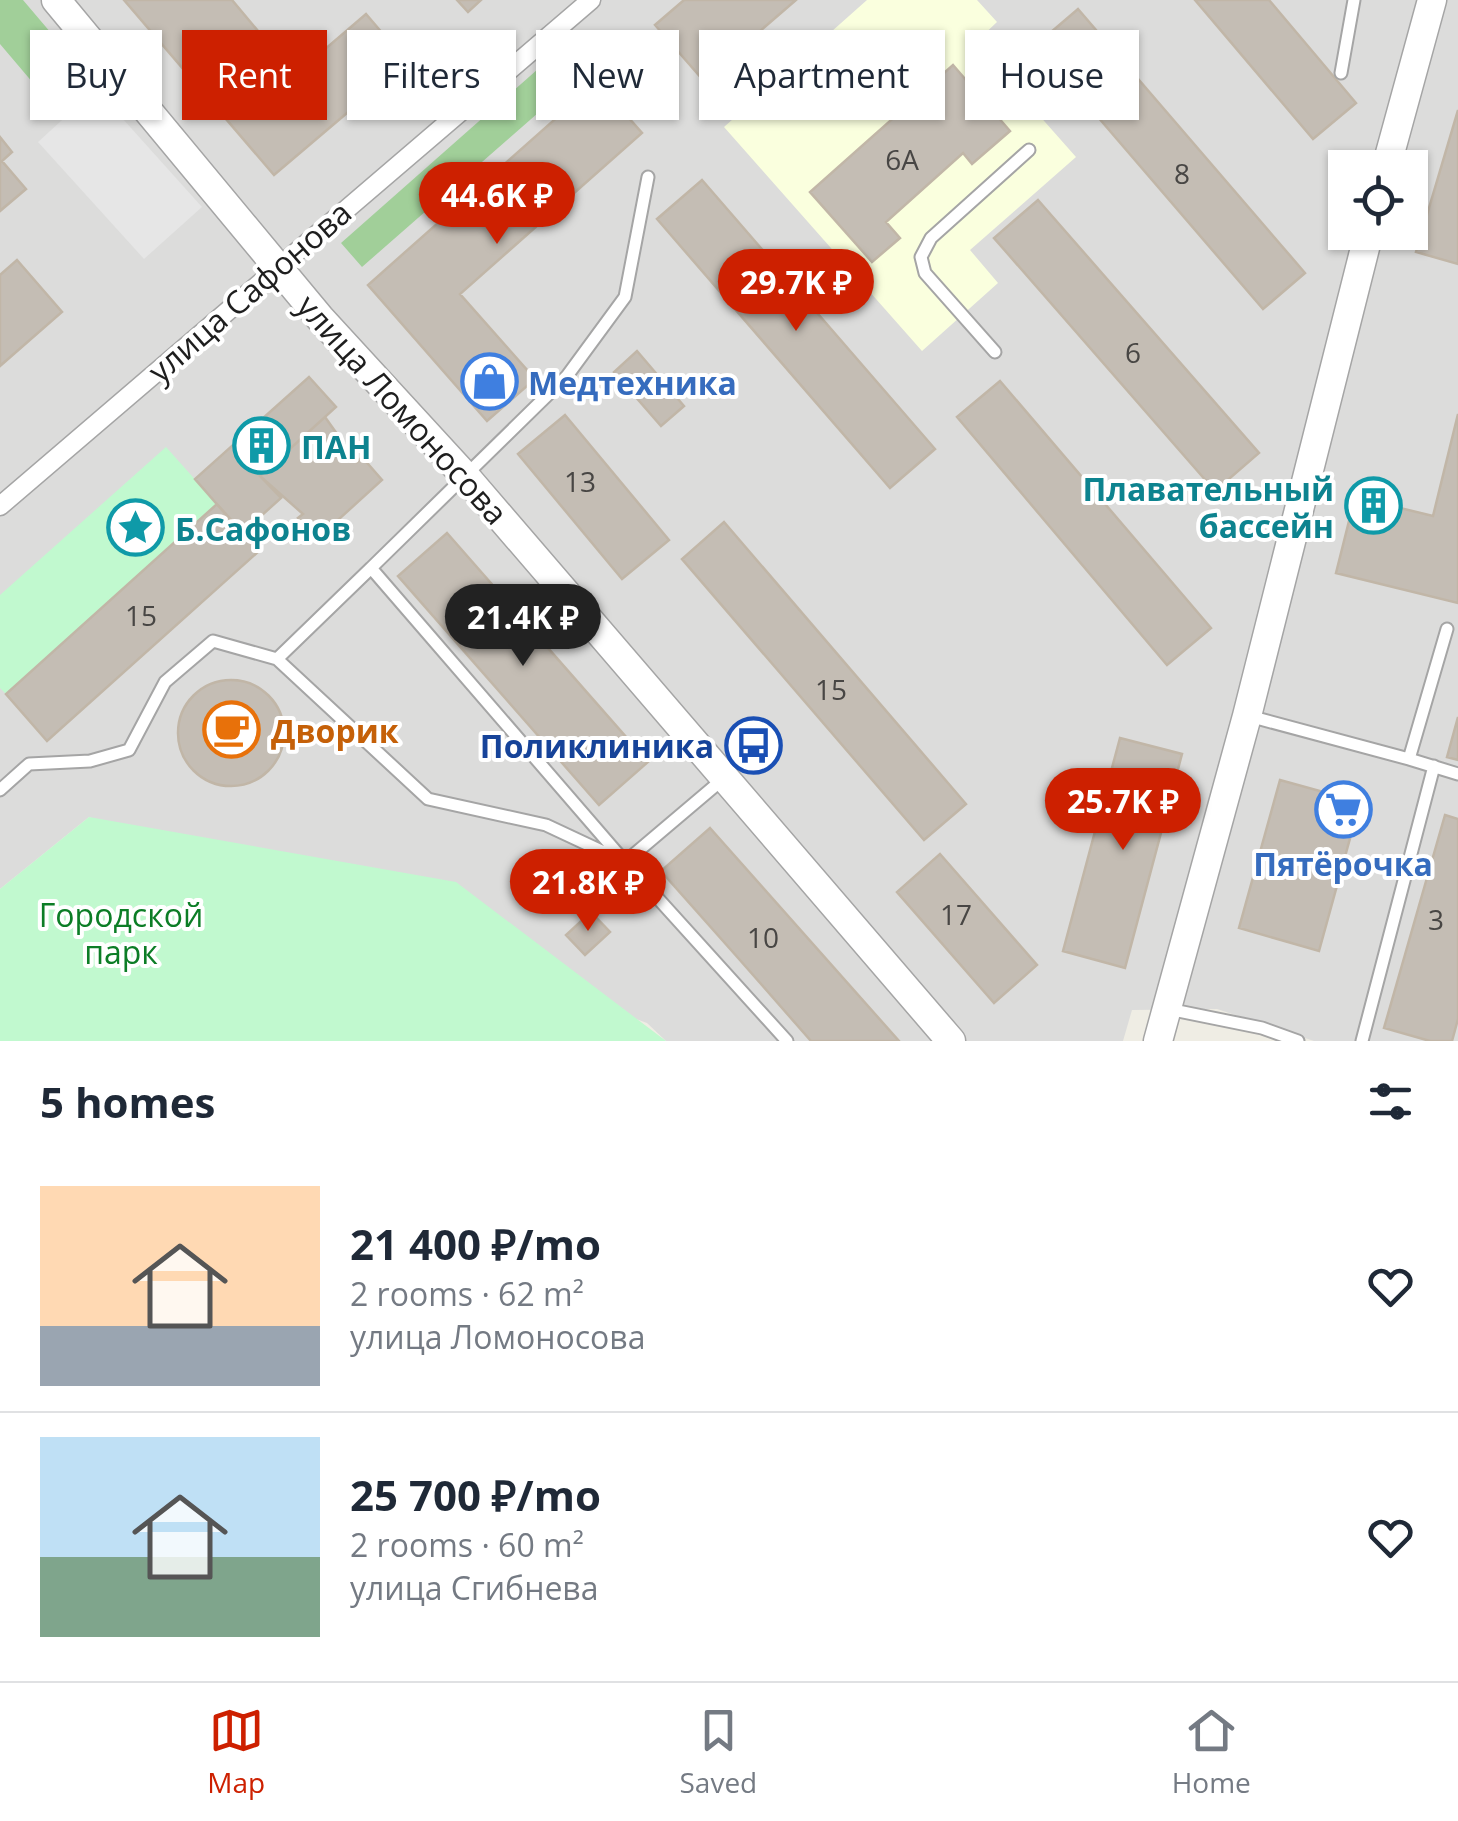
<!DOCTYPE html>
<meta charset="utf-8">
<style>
:root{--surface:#fff;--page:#f6f6f7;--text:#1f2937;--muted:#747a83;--line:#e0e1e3;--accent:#cd2000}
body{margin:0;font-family:"Open Sans",sans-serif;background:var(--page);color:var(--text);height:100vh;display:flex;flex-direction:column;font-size:38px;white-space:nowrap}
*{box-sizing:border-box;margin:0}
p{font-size:32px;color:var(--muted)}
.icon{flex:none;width:55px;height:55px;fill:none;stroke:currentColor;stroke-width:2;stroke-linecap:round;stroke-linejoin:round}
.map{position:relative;height:1041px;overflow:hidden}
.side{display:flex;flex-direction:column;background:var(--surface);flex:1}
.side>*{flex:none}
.top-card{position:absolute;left:30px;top:30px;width:1400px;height:90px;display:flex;gap:20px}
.buttons{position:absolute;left:1328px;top:150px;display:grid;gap:20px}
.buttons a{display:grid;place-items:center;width:100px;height:100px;border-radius:0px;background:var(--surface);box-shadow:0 2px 8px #0004;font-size:50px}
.price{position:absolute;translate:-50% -85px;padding:0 22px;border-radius:35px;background:var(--accent);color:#fff;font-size:32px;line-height:65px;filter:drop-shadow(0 2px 5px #0008)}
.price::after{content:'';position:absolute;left:50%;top:60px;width:30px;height:22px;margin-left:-15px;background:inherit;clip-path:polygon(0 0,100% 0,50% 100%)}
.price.selected{background:#222;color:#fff}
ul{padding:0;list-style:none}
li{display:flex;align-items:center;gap:30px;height:250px;padding:0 40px}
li+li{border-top:2px solid var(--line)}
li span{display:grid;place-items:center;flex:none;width:280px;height:200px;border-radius:0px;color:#555}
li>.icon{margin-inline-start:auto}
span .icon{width:120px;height:120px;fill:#fffc;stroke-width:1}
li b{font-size:42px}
h2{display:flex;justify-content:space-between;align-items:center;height:120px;padding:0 40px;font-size:42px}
.chip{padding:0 35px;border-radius:0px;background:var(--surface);box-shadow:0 2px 8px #0004;font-size:35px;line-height:90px}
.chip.selected{background:var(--accent);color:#fff}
.tabs{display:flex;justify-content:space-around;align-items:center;height:140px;border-top:2px solid var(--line);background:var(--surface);font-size:28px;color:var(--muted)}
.tabs a{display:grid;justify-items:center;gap:5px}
.tabs .selected{color:var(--accent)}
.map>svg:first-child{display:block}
.residential{fill:#dcdcdb;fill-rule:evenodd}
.education{fill:#faffde}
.forest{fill:#a1cf99}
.park{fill:#c1f9cf}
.parking{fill:#e6e6e6}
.building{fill:#c4bdb4;stroke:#c1b6a7;stroke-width:2.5}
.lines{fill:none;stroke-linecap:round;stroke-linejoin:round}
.service-casing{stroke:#a5a5a5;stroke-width:15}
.pedestrian-casing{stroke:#a5a5a5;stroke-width:21}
.tertiary-casing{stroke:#a5a5a5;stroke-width:31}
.service{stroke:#fff;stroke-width:11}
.pedestrian{stroke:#fff;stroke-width:18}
.tertiary{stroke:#fff;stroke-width:28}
.labels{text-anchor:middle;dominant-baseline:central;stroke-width:8;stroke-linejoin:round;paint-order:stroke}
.number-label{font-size:28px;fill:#484644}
.street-label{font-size:32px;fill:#1e1e1e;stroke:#fff}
.shop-label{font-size:32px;font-weight:bold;fill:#366cbe;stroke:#fff;text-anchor:start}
.culture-label{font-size:32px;font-weight:bold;fill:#0d838f;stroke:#fff;text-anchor:start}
.food-label{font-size:32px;font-weight:bold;fill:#c56008;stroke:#fff;text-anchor:start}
.transit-label{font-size:32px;font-weight:bold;fill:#164399;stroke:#fff;text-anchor:end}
.park-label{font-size:32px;fill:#0c7d26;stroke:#fff}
</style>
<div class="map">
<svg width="1458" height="1041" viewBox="0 0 1458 1041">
<rect width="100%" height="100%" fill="#efede4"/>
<path class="residential" d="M0,0H1458V1041H1314L1217,1009L1132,1010L1123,1041H666L647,1023L89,817L0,889ZM1345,168H1410V232H1345Z"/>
<path class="education" d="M867,0H977L997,22L975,43L1076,157L970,250L998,283L922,351L724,127Z"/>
<path class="forest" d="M0,0H23L91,80L56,110L0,44Z
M564,46L586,71L362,267L341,243Z"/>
<path class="park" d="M166,447L217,504L6,694L0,688V595Z
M89,817L456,882L666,1041H0V889Z"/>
<path class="parking" d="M96,89L202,207L144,259L38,142Z"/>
<path class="building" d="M124,0H232L295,75L366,14L407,62L274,175Z
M457,0H481L468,12Z
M684,0H796L703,80L655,25Z
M1195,0H1269L1356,103L1313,139Z
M1078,9L1305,273L1263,309L1036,45Z
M953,65L1010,131L972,164L963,153L886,222L900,238L872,262L810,192Z
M597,82L642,133L460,294L535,379L487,421L368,285Z
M1458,110V264L1416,252Z
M0,137L12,152L2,161L26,189L0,211Z
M702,180L935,449L890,488L657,219Z
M1038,200L1259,453L1215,491L994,238Z
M17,260L62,312L0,366V275Z
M637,351L684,406L661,426L614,372Z
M309,377L336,407L260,476L281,498L242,533L195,479Z
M1000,381L1211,628L1167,665L957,417Z
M1458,414V603L1336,573L1355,497L1433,516Z
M565,415L669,540L622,579L518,454Z
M325,417L357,462L362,457L382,480L317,539L298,518L303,514L260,476Z
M217,504L259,551L47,741L6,694Z
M724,522L966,804L924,840L682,559Z
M447,533L648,762L599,805L398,576Z
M178 733a53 53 0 1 1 106 0a53 53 0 1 1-106 0Z
M1458,717V760L1447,757Z
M1120,738L1182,754L1125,968L1063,951Z
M1280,780L1360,802L1319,951L1239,928Z
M1445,815L1458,819V1019L1452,1041H1430L1384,1028Z
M710,828L899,1041H811L739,959L661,871Z
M940,854L1037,965L994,1003L897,892Z
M591,912L610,932L585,955L566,935Z"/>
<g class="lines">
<defs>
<path id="service" d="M1341,73L1354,0
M648,177L625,297L567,376L371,568L625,862L787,1041
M995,352L925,273L921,257L931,238L1029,150
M277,659L428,799L546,825L625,862L723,779
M1249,716L1409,759L1447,629
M1409,759L1458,774
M0,790L29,764L90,761L129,750L165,682L213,641L277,659L371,568
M1168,1009L1262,1028L1298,1041
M1362,1041L1434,766"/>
<path id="pedestrian" d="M0,506L591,0"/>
<path id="tertiary" d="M56,0L320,318L466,477L951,1041
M1386,168L1432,0
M1158,1041L1247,716L1369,232"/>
</defs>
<use href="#service" class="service-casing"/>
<use href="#pedestrian" class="pedestrian-casing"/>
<use href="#tertiary" class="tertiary-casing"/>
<use href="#service" class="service"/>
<use href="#pedestrian" class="pedestrian"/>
<use href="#tertiary" class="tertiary"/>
</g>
<defs>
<symbol id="shop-ring" viewBox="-11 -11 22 22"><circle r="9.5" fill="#fff" stroke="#3f7fe0" stroke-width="1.5"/><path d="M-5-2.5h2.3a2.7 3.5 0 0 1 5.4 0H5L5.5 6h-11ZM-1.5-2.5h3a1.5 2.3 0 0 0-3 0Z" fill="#3f7fe0"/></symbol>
<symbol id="building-ring" viewBox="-11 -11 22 22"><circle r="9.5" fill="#fff" stroke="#0f9aa8" stroke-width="1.5"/><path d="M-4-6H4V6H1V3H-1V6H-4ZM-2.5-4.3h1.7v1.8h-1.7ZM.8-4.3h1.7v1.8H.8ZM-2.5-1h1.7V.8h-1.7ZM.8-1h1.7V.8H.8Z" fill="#0f9aa8"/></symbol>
<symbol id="sight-ring" viewBox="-11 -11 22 22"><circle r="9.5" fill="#fff" stroke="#0f9aa8" stroke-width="1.5"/><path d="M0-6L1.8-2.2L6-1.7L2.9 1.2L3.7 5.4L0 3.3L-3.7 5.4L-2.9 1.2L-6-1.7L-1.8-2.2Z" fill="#0f9aa8"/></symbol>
<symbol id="cafe-ring" viewBox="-11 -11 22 22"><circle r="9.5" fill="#fff" stroke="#e8710a" stroke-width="1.5"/><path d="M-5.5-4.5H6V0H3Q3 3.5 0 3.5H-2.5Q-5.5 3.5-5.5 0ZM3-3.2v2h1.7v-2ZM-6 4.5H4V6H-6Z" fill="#e8710a"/></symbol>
<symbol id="bus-ring" viewBox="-11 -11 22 22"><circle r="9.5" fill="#fff" stroke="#1a4fb4" stroke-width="1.5"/><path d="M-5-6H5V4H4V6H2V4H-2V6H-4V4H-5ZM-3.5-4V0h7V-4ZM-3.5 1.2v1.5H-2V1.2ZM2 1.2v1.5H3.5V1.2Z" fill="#1a4fb4"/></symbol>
<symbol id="supermarket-ring" viewBox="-11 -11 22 22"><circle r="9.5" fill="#fff" stroke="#3f7fe0" stroke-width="1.5"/><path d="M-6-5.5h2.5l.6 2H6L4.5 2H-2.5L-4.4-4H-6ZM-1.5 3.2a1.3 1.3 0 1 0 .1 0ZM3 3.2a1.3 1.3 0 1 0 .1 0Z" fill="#3f7fe0"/></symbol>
</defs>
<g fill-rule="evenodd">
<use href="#shop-ring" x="458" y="350" width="63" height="63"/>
<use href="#building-ring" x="230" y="414" width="63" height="63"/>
<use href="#building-ring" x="1342" y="474" width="63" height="63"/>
<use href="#sight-ring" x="104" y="496" width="63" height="63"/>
<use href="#cafe-ring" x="200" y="698" width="63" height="63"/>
<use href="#bus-ring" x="722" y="714" width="63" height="63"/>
<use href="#supermarket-ring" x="1312" y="778" width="63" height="63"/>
</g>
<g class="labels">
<g class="number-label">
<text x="902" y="159">6А</text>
<text x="1182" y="173">8</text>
<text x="1133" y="352">6</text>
<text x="580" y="481">13</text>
<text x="141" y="615">15</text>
<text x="831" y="689">15</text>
<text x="956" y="914">17</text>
<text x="1436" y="919">3</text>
<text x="763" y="937">10</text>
</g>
<g class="street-label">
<text transform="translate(249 291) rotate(-41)">улица Сафонова</text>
<text transform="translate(403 409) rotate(48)">улица Ломоносова</text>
</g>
<g class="shop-label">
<text x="528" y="382">Медтехника</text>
<text x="1343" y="863" text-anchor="middle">Пятёрочка</text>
</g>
<g class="culture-label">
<text x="301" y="446">ПАН</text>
<text x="1334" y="488" text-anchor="end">Плавательный<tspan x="1334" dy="37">бассейн</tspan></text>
<text x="175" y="528">Б.Сафонов</text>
</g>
<g class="food-label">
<text x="271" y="730">Дворик</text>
</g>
<g class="transit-label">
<text x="714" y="745">Поликлиника</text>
</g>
<g class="park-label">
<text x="121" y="914">Городской<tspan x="121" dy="37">парк</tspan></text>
</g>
</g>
</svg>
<div class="buttons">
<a><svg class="icon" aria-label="locate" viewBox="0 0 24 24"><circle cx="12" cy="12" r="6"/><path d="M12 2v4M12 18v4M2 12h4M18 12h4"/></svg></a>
</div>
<b class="price" style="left:497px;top:247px">44.6K ₽</b>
<b class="price" style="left:796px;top:334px">29.7K ₽</b>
<b class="price selected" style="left:523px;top:669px">21.4K ₽</b>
<b class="price" style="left:1123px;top:853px">25.7K ₽</b>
<b class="price" style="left:588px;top:934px">21.8K ₽</b>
<div class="top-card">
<a class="chip">Buy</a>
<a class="chip selected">Rent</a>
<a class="chip">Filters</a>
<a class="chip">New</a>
<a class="chip">Apartment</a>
<a class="chip">House</a>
</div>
</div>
<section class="side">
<h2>5 homes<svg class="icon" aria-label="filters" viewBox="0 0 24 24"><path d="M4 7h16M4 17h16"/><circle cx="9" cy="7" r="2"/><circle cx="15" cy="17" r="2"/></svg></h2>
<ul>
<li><span style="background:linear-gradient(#ffd9b3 70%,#9aa5b1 0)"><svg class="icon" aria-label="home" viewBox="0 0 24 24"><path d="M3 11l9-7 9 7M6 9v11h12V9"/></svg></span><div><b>21 400 ₽/mo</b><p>2 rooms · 62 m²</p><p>улица Ломоносова</p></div><svg class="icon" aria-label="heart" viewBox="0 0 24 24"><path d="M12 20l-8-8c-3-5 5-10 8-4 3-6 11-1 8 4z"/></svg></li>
<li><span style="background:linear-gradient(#bfe0f5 60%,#7fa58c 0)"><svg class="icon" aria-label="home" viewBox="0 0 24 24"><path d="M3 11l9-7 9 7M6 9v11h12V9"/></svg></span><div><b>25 700 ₽/mo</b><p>2 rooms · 60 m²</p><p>улица Сгибнева</p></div><svg class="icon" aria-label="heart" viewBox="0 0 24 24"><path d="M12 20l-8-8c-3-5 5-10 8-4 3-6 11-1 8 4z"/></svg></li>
</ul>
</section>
<nav class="tabs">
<a class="selected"><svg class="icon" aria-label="map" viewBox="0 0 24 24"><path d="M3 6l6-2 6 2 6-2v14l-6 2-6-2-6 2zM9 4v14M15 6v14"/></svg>Map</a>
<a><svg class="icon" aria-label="saved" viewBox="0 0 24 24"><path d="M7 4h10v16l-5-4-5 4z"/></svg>Saved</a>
<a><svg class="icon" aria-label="home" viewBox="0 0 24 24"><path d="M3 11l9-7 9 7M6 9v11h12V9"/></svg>Home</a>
</nav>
